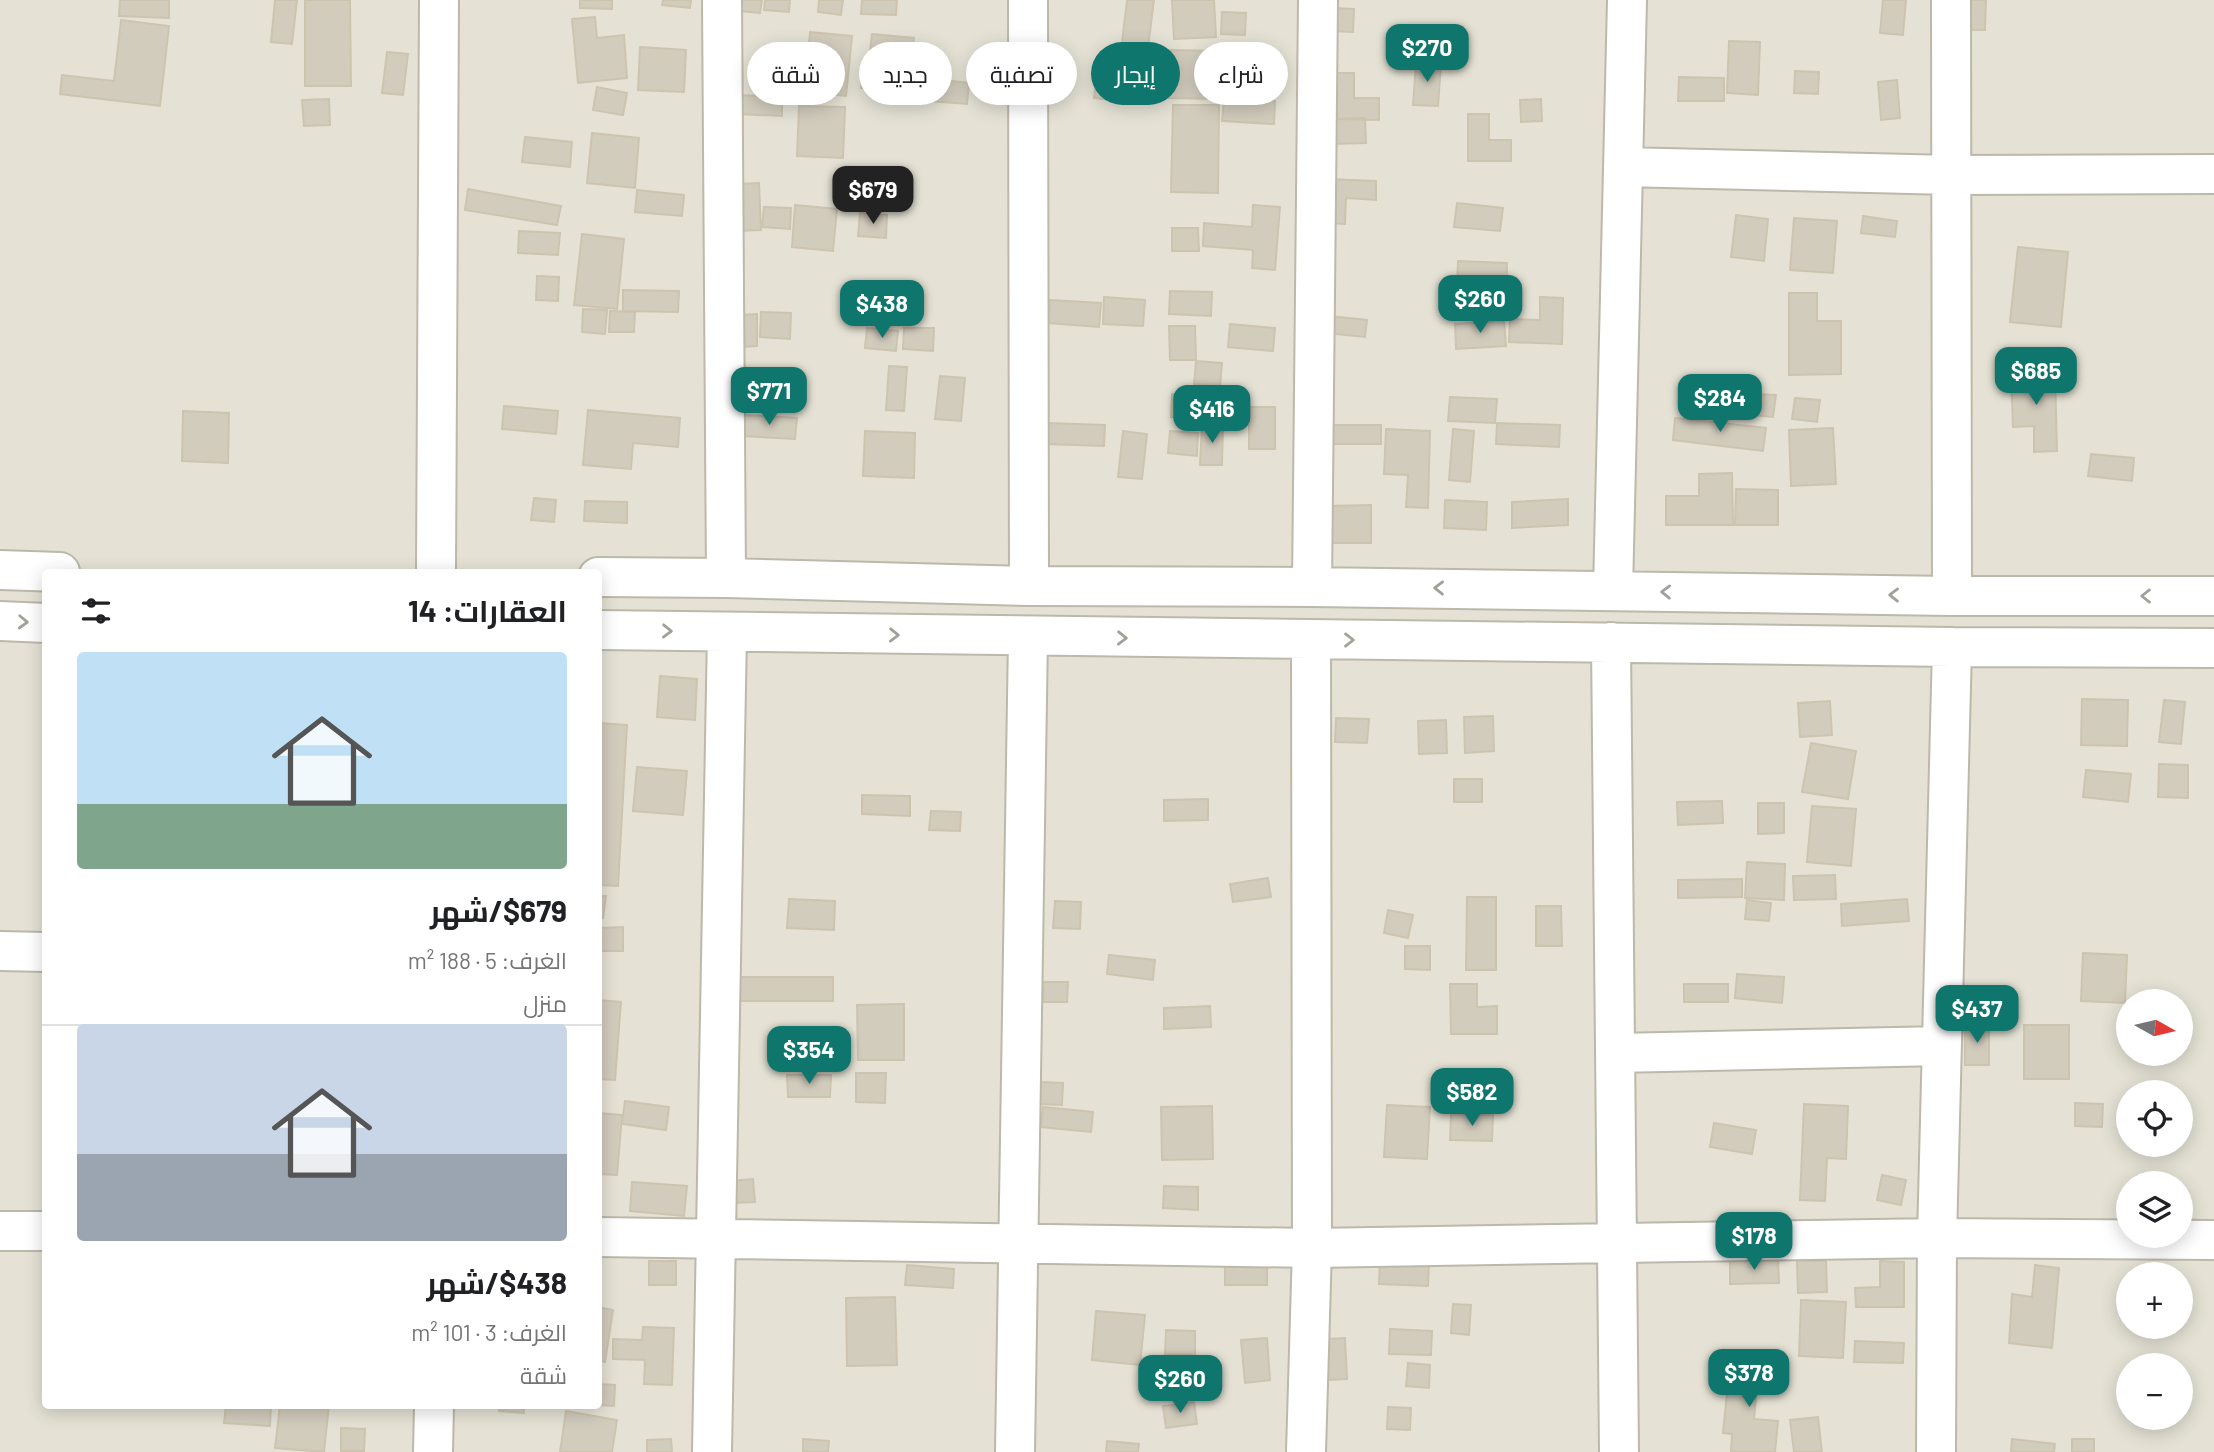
<!DOCTYPE html>
<html lang="ar">
<meta charset="utf-8">
<style>
:root{--surface:#fff;--page:#f2f2f2;--text:#202124;--muted:#757577;--line:#e0e0e0;--accent:#0f766e}
body{margin:0;font-family:Barlow,Cairo,sans-serif;background:var(--page);color:var(--text);direction:rtl;height:100vh;display:flex;flex-direction:column;font-size:26px;white-space:nowrap}
*{box-sizing:border-box;margin:0}
p{font-size:23px;color:var(--muted)}
.icon{flex:none;width:38px;height:38px;fill:none;stroke:currentColor;stroke-width:2;stroke-linecap:round;stroke-linejoin:round}
.map{position:relative;flex:1;overflow:hidden;direction:ltr}
.details{position:absolute;left:42px;top:569px;width:560px;height:840px;display:flex;flex-direction:column;background:var(--surface);border-radius:7px;box-shadow:0 4px 18px #0003;direction:rtl}
.details>*{flex:none}
.top-card{position:absolute;left:623px;top:42px;width:665px;height:63px;direction:rtl;display:flex;gap:14px}
.needle{width:46px;rotate:98deg}
.fabs{position:absolute;left:2116px;top:989px;display:grid;gap:14px}
.fabs a{display:grid;place-items:center;width:77px;height:77px;border-radius:50%;background:var(--surface);box-shadow:0 4px 18px #0003;font-size:35px}
.price{position:absolute;translate:-50% -60px;padding:0 16px;border-radius:14px;background:var(--accent);color:#fff;font-size:23px;line-height:46px;filter:drop-shadow(0 2px 4px #0008)}
.price::after{content:'';position:absolute;left:50%;top:42px;width:21px;height:16px;margin-left:-10px;background:inherit;clip-path:polygon(0 0,100% 0,50% 100%)}
.price.on{background:#222;color:#fff}
ul{padding:0;list-style:none}
li{display:grid;align-content:center;gap:14px;height:371px;padding:0 35px}
li+li{border-top:2px solid var(--line)}
li span{display:grid;place-items:center;height:217px;border-radius:7px;color:#555}
li>.icon{margin-inline-start:auto}
span .icon{width:126px;height:126px;fill:#fffc;stroke-width:1}
li b{font-size:30px}
h2{display:flex;justify-content:space-between;align-items:center;height:84px;padding:0 35px;font-size:30px}
.tag{padding:0 24px;border-radius:32px;background:var(--surface);box-shadow:0 4px 18px #0003;font-size:24px;line-height:63px}
.tag.on{background:var(--accent);color:#fff}
.map>svg:first-child{display:block}
.residential{fill:#e5e2d5;fill-rule:evenodd}
.building{fill:#d2ccbd;stroke:#cdc4b0;stroke-width:2}
.lines{fill:none;stroke-linecap:round;stroke-linejoin:round}
.minor-casing{stroke:#bcb8aa;stroke-width:42}
.minor{stroke:#fff;stroke-width:38}
.oneway{stroke:#a2a09a}
</style>
<div class="map">
<svg width="2214" height="1452" viewBox="0 0 2214 1452">
<rect width="100%" height="100%" fill="#f2efe6"/>
<path class="residential" d="M0,0H2214V1452H0ZM46,572H598V1405H46ZM2128,1001H2180V1054H2128ZM2128,1092H2180V1144H2128ZM2128,1183H2180V1236H2128ZM2128,1274H2180V1326H2128ZM2128,1365H2180V1418H2128Z"/>
<path class="building" d="M120,0H169V18L119,16Z
M275,0H297L292,44L271,42Z
M305,0H350L351,86H305Z
M580,0H612V9L580,8Z
M663,0H691L690,8L662,5Z
M740,0H762L760,13L739,11Z
M765,0H790L789,12L764,10Z
M819,0H843L841,15L818,12Z
M862,0H897L896,15L861,14Z
M1127,0H1154L1141,104L1094,98L1099,58L1120,60Z
M1172,0H1214L1216,37L1174,39Z
M1883,0H1906L1903,35L1880,33Z
M1964,0H1986L1985,30H1963Z
M1332,8L1354,9L1353,32L1331,31Z
M1222,12L1246,13L1245,35L1221,34Z
M595,17L597,38L624,35L627,78L578,83L572,19Z
M121,20L169,26L160,106L60,94L62,75L114,81Z
M810,32L852,36L846,96L805,92Z
M872,34L914,38L908,93L861,88L864,60L869,61Z
M1729,41L1760,42L1758,95L1727,93Z
M640,47L686,50L684,92L638,90Z
M1169,50L1219,51L1218,99L1167,98Z
M387,52L408,54L403,95L382,93Z
M1416,62L1441,64L1438,106L1413,105Z
M1795,71L1819,72L1818,94L1794,93Z
M1331,73H1354V98H1379V120L1330,119Z
M1679,77L1724,78V101H1678Z
M921,78L969,83L967,104L918,100Z
M1897,80L1900,118L1881,120L1878,82Z
M597,87L627,93L623,115L593,110Z
M739,95L782,97V116L738,114Z
M1224,98L1275,101L1274,124L1222,121Z
M329,99L330,125L304,126L302,100Z
M1541,99L1542,121L1521,122L1520,100Z
M1173,105H1219L1218,193L1171,192Z
M799,106L845,107L843,158L797,156Z
M1468,114H1489V140H1511V161H1468Z
M1365,118L1366,143L1333,144L1332,119Z
M592,133L639,138L635,188L587,183Z
M525,137L572,142L570,167L522,162Z
M1326,179L1376,181V200L1346,198L1345,224L1324,223Z
M759,183L761,230L737,231L735,184Z
M468,189L561,206L557,225L465,210Z
M637,190L684,195L682,216L635,212Z
M1457,203L1503,208L1500,231L1454,227Z
M795,205L837,209L833,251L792,247Z
M1253,205L1280,207L1275,270L1252,268L1253,250L1203,246L1204,223L1252,227Z
M764,207L791,208L790,229L762,227Z
M860,213L887,215L886,238L858,236Z
M1736,215L1768,219L1764,261L1731,257Z
M1863,216L1897,221L1895,237L1861,233Z
M1794,218L1837,221L1833,273L1790,270Z
M1172,228H1198L1199,251H1172Z
M519,231L560,233L558,255L518,253Z
M582,234L624,239L617,309L574,305Z
M2018,247L2068,252L2061,327L2010,322Z
M1458,261L1507,263L1506,309L1456,307Z
M537,276L559,277L558,301L536,300Z
M623,290L679,291L678,312L623,311Z
M1170,291L1212,292L1211,316L1169,314Z
M1789,293H1817V321H1841V374L1789,375Z
M1104,297L1145,300L1143,326L1103,324Z
M1540,297L1563,298L1562,344L1509,342L1510,319L1540,320Z
M860,298L885,299V320L860,319Z
M1050,300L1101,303L1099,327L1048,323Z
M583,309L607,310L605,334L582,332Z
M610,311L635,312L634,332H609Z
M761,312L791,313L790,339L760,337Z
M757,314V346L740,347L739,315Z
M1329,316L1367,320L1365,337L1327,333Z
M1504,321L1506,346L1456,349L1455,324Z
M1230,324L1275,328L1273,351L1228,347Z
M1169,326H1195L1196,360H1170Z
M867,328L898,331L896,351L865,348Z
M904,328H934L933,351L903,349Z
M1196,361L1222,363L1220,386L1194,384Z
M889,366L907,367L904,411L886,410Z
M2055,372L2057,451L2034,452V426L2013,427L2011,374Z
M940,376L965,378L961,421L935,419Z
M1172,394L1223,396L1222,418L1171,417Z
M1754,394L1776,395L1773,417L1752,415Z
M1450,397L1497,399L1495,423L1448,421Z
M1795,398L1820,400L1817,422L1792,419Z
M504,406L558,411L556,434L502,429Z
M1249,407H1275V449H1249Z
M588,410L680,418L678,447L633,443L631,469L583,465Z
M183,411L229,413L228,463L182,461Z
M743,415L797,418L795,439L742,436Z
M1675,418L1766,428L1763,451L1673,440Z
M1047,423L1105,425L1104,446L1046,444Z
M1497,423L1560,425L1559,447L1496,444Z
M1202,425L1223,426L1222,465H1200Z
M1328,425H1381V444H1328Z
M1833,428L1836,484L1791,486L1789,430Z
M1386,429L1430,431L1428,508L1406,507L1408,475L1384,474Z
M1453,429L1474,431L1470,482L1449,480Z
M865,431L915,433L914,478L863,476Z
M1123,431L1147,434L1142,479L1118,477Z
M1170,431L1198,433L1197,456L1168,453Z
M2091,454L2134,458L2132,481L2088,476Z
M1732,473L1733,525H1666V496H1699V474Z
M1736,489L1778,490V525H1735Z
M534,498L556,500L554,522L531,520Z
M1568,499V525L1512,528V502Z
M1445,500L1487,502L1486,530L1444,528Z
M585,501L627,502V523L584,521Z
M1371,505V543H1327L1328,506Z
M660,676L697,679L695,720L657,717Z
M2082,699L2128,700L2127,746L2081,745Z
M2164,700L2185,702L2181,744L2159,742Z
M1830,701L1832,735L1800,737L1798,703Z
M1493,716L1494,751L1465,753L1464,717Z
M1336,718L1369,719L1367,743L1335,742Z
M1446,720L1447,753L1419,754L1418,721Z
M598,723L627,725L618,886L598,885Z
M1811,743L1856,751L1848,799L1802,792Z
M2159,764L2188,765V798L2158,797Z
M637,767L687,771L683,815L633,811Z
M2086,770L2131,774L2128,802L2083,797Z
M1454,779H1482V802H1454Z
M862,795L910,796V816L862,814Z
M1208,799V820L1164,821V800Z
M1722,801L1723,823L1678,825L1677,802Z
M1758,803H1784V833L1758,834Z
M1812,806L1856,809L1851,866L1807,862Z
M931,811L961,812L960,831L929,830Z
M1747,862L1785,864L1784,900L1745,898Z
M1835,875L1836,899L1794,900L1793,876Z
M1268,878L1271,897L1233,902L1230,884Z
M1742,879V897L1678,898V880Z
M598,896H606L603,918L598,917Z
M1467,897H1496V970H1466Z
M789,899L835,901L834,930L787,928Z
M1907,899L1909,921L1842,926L1841,904Z
M1747,900L1771,903L1769,921L1745,919Z
M1055,901L1081,902L1080,929L1053,928Z
M1536,906H1561L1562,946H1536Z
M1388,910L1413,915L1408,938L1384,933Z
M623,927V951H601L600,928Z
M1405,946H1430V970L1405,969Z
M2083,953L2127,955L2125,1003L2081,1001Z
M1109,955L1155,960L1153,980L1107,974Z
M1737,974L1784,977L1782,1003L1735,998Z
M736,977H833V1001H737Z
M1043,982H1068L1067,1002H1043Z
M1450,984H1477V1007L1497,1006V1034H1451Z
M1684,984H1728V1002H1684Z
M598,1000L621,1002L615,1080L598,1079Z
M904,1004V1060H858L857,1005Z
M1210,1006L1211,1027L1164,1029V1008Z
M1965,1025H1989V1065H1965Z
M2024,1025H2069V1079H2024Z
M856,1073H886L885,1103L856,1102Z
M787,1075H831L830,1097H788Z
M1452,1081L1490,1084L1488,1104L1450,1100Z
M1039,1082L1063,1083L1062,1105L1039,1104Z
M625,1101L669,1107L666,1130L622,1124Z
M2075,1103L2103,1104L2102,1127L2075,1126Z
M1804,1104L1848,1106L1846,1159L1827,1158L1825,1201L1800,1200Z
M1387,1105L1430,1107L1427,1159L1384,1157Z
M1212,1106L1213,1159L1162,1160L1161,1107Z
M1043,1107L1093,1112L1091,1132L1041,1127Z
M598,1113L622,1115L617,1175L598,1174Z
M1451,1114L1493,1115L1492,1141L1450,1140Z
M1714,1123L1756,1130L1752,1154L1710,1147Z
M1882,1175L1906,1180L1901,1205L1877,1200Z
M753,1179L755,1202L731,1203L730,1181Z
M632,1182L687,1186L684,1216L630,1211Z
M1164,1186L1198,1187V1210L1163,1208Z
M1778,1259L1779,1283L1730,1284V1260Z
M649,1261H676V1285H649Z
M1380,1261L1429,1263L1428,1286L1379,1284Z
M1797,1261H1826L1827,1292L1798,1293Z
M1880,1261L1904,1262V1307H1856L1855,1288L1880,1287Z
M1225,1262H1267V1285H1225Z
M907,1265L954,1269L953,1288L905,1285Z
M2035,1265L2059,1268L2052,1348L2009,1343L2012,1294L2032,1297Z
M895,1297L897,1365L847,1366L846,1298Z
M1801,1300L1846,1302L1843,1358L1799,1356Z
M1453,1304L1471,1305L1469,1335L1451,1333Z
M598,1307L613,1310L605,1362L598,1360Z
M1096,1311L1145,1315L1140,1365L1092,1360Z
M643,1327L674,1328L672,1385L644,1384L645,1360L613,1359V1339L642,1340Z
M1390,1329L1432,1331L1431,1355L1389,1354Z
M1166,1330L1195,1331V1354H1165Z
M1267,1338L1270,1380L1245,1383L1241,1340Z
M1345,1338L1347,1379L1328,1380L1326,1339Z
M1855,1341L1904,1343L1903,1363L1854,1362Z
M1730,1362L1778,1367L1776,1387L1757,1386L1754,1419L1778,1421L1775,1452H1731L1732,1434L1723,1433Z
M1408,1363L1430,1365L1429,1388L1406,1386Z
M1185,1370H1214V1392L1185,1393Z
M598,1384L615,1385L614,1406L598,1405Z
M1194,1402L1197,1424L1166,1428L1163,1406Z
M226,1405H271L270,1426L224,1423Z
M280,1405H329L324,1452L275,1448Z
M500,1405H524V1413L499,1411Z
M1388,1407L1411,1408L1410,1430L1387,1429Z
M566,1411L617,1420L612,1452H560Z
M1818,1417L1822,1452H1794L1790,1420Z
M341,1428L365,1429L364,1451H341Z
M671,1439L672,1452H647V1440Z
M803,1439L829,1441L828,1452H803Z
M2012,1439L2055,1444L2054,1452H2011Z
M2072,1439H2094V1452H2072Z
M1107,1441L1139,1444L1138,1452H1106Z"/>
<g class="lines">
<defs>
<path id="minor" d="M722,0L726,578
M1028,0L1029,586
M1951,0L1952,596
M1623,167L1950,175L2214,174
M0,570L60,572
M436,572L439,0
M598,577L726,578L1029,586L1312,587L1952,596H2214
M1312,587L1318,0
M1613,591L1627,0
M0,621L46,623
M598,630L1952,647L2214,648
M1611,642L1619,1452
M0,951L46,952
M1616,1053L1942,1046
M0,1231H46
M598,1237L1312,1248L1937,1238L2214,1240
M433,1452L434,1405
M712,1452L727,632
M1015,1452L1028,637
M1306,1452L1312,1248L1311,640
M1936,1452L1937,1238L1952,647"/>
</defs>
<use href="#minor" class="minor-casing"/>
<use href="#minor" class="minor"/>
</g>
<defs><path id="oneway-chevron" d="M-2-3.5L2.5 0L-2 3.5" fill="none" stroke-width="1.6" stroke-linecap="round" stroke-linejoin="round" transform="scale(1.75)"/></defs>
<g class="oneway">
<use href="#oneway-chevron" transform="translate(1439 588) rotate(-179)"/>
<use href="#oneway-chevron" transform="translate(1666 592) rotate(-179)"/>
<use href="#oneway-chevron" transform="translate(1894 595) rotate(-179)"/>
<use href="#oneway-chevron" transform="translate(2146 596) rotate(180)"/>
<use href="#oneway-chevron" transform="translate(23 622) rotate(2)"/>
<use href="#oneway-chevron" transform="translate(667 631) rotate(1)"/>
<use href="#oneway-chevron" transform="translate(894 635) rotate(1)"/>
<use href="#oneway-chevron" transform="translate(1122 638) rotate(1)"/>
<use href="#oneway-chevron" transform="translate(1349 640)"/>
</g>
</svg>
<div class="fabs">
<a><svg class="needle" viewBox="-14 -14 28 28"><path d="M0-13l5 13h-10z" fill="#e53935"/><path d="M0 13l5-13h-10z" fill="#757577"/></svg></a>
<a><svg class="icon" aria-label="locate" viewBox="0 0 24 24"><circle cx="12" cy="12" r="6"/><path d="M12 2v4M12 18v4M2 12h4M18 12h4"/></svg></a>
<a><svg class="icon" aria-label="layers" viewBox="0 0 24 24"><path d="M12 4l9 5-9 5-9-5zM3 14l9 5 9-5"/></svg></a>
<a>+</a>
<a>−</a>
</div>
<b class="price" style="left:1427px;top:84px">$270</b>
<b class="price on" style="left:873px;top:226px">$679</b>
<b class="price" style="left:1480px;top:335px">$260</b>
<b class="price" style="left:882px;top:340px">$438</b>
<b class="price" style="left:2036px;top:407px">$685</b>
<b class="price" style="left:769px;top:427px">$771</b>
<b class="price" style="left:1720px;top:434px">$284</b>
<b class="price" style="left:1212px;top:445px">$416</b>
<b class="price" style="left:1977px;top:1045px">$437</b>
<b class="price" style="left:809px;top:1086px">$354</b>
<b class="price" style="left:1472px;top:1128px">$582</b>
<b class="price" style="left:1754px;top:1272px">$178</b>
<b class="price" style="left:1749px;top:1409px">$378</b>
<b class="price" style="left:1180px;top:1415px">$260</b>
<div class="top-card">
<a class="tag">شراء</a>
<a class="tag on">إيجار</a>
<a class="tag">تصفية</a>
<a class="tag">جديد</a>
<a class="tag">شقة</a>
</div>
<section class="details">
<h2>العقارات: 14<svg class="icon" aria-label="filters" viewBox="0 0 24 24"><path d="M4 7h16M4 17h16"/><circle cx="9" cy="7" r="2"/><circle cx="15" cy="17" r="2"/></svg></h2>
<ul>
<li><span style="background:linear-gradient(#bfe0f5 70%,#7fa58c 0)"><svg class="icon" aria-label="home" viewBox="0 0 24 24"><path d="M3 11l9-7 9 7M6 9v11h12V9"/></svg></span><div><b>$679/شهر</b><p>الغرف: 5 · 188 m²</p><p>منزل</p></div></li>
<li><span style="background:linear-gradient(#c9d6e8 60%,#9aa5b1 0)"><svg class="icon" aria-label="home" viewBox="0 0 24 24"><path d="M3 11l9-7 9 7M6 9v11h12V9"/></svg></span><div><b>$438/شهر</b><p>الغرف: 3 · 101 m²</p><p>شقة</p></div></li>
</ul>
</section>
</div>
